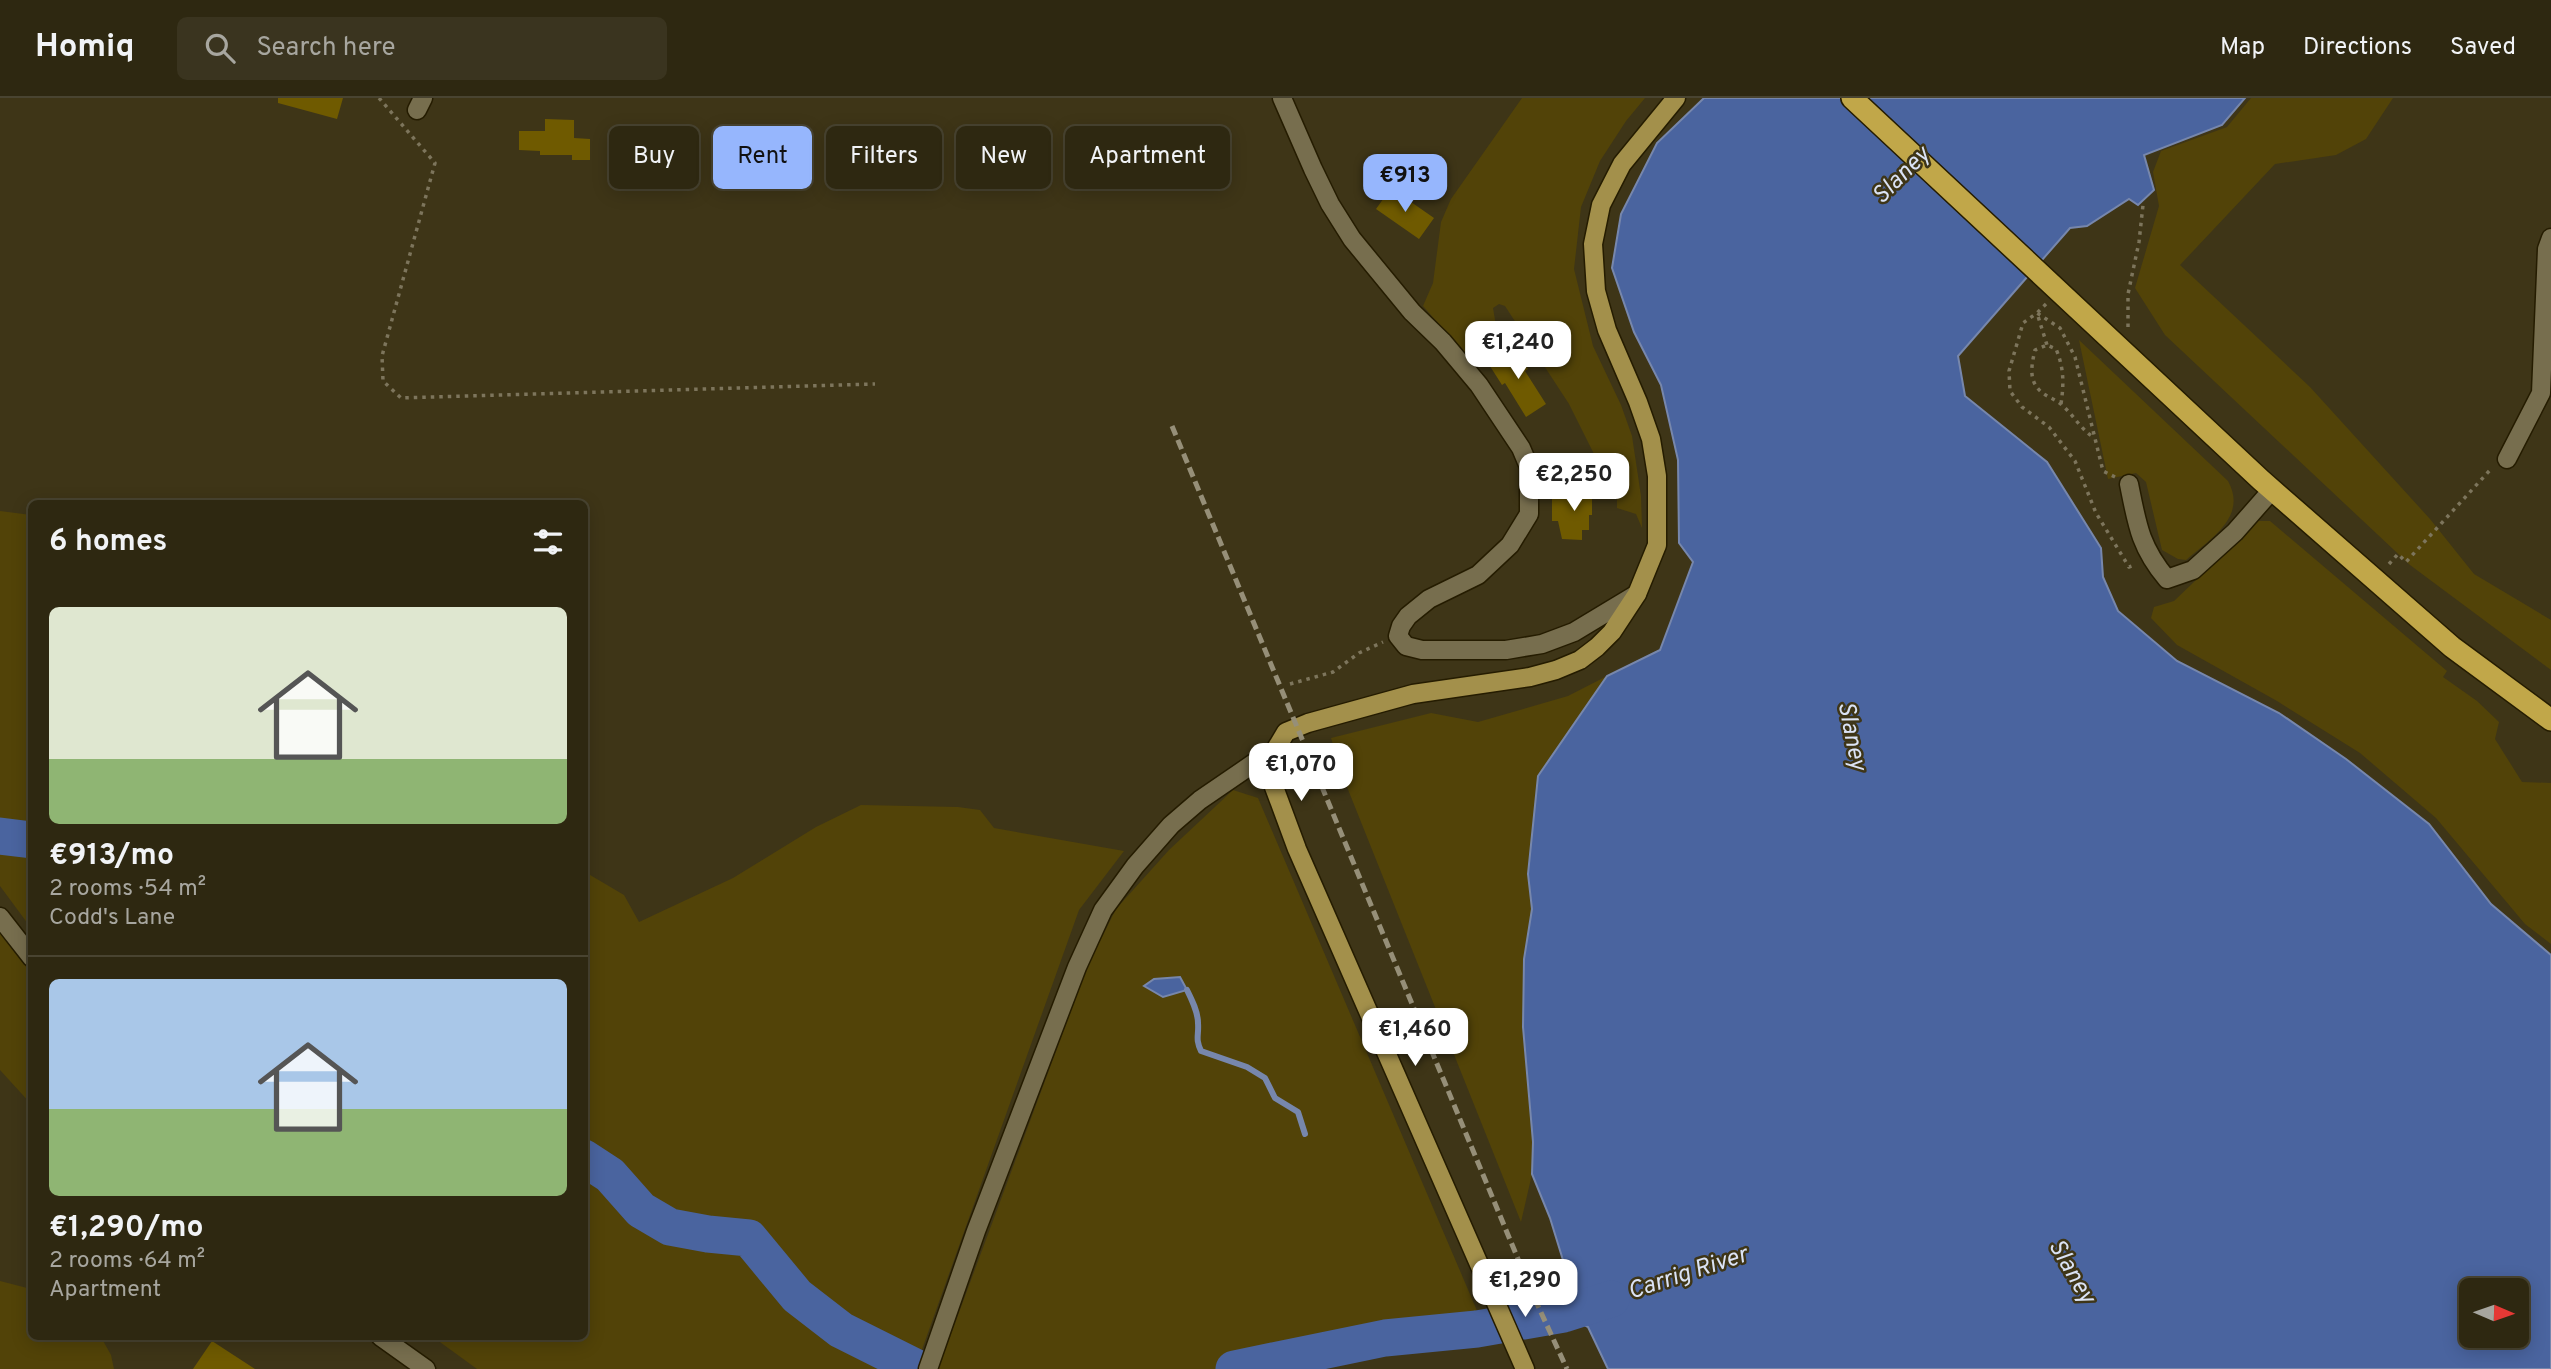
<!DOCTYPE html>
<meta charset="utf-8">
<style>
:root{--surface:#2e2811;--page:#3a341f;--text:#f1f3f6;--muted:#a7a69f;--line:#494431;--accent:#96b6fd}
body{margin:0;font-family:Overpass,sans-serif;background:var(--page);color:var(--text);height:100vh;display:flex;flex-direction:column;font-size:26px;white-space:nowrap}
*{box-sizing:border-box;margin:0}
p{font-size:23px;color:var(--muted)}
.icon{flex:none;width:38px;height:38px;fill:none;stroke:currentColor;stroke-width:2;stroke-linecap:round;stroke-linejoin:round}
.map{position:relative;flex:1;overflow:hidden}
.sheet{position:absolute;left:28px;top:402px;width:560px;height:840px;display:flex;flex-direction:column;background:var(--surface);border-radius:10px;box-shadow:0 4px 18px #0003,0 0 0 2px var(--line)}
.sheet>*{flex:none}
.hud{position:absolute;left:609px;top:28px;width:665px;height:63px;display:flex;gap:14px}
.needle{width:46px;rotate:92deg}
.tools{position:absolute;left:2459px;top:1180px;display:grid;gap:14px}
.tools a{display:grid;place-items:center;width:70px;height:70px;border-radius:10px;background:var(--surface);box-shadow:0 4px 18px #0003,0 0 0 2px var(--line);font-size:35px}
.price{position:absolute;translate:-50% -60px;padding:0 16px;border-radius:14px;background:#fff;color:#222;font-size:23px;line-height:46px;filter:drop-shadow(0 2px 4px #0008)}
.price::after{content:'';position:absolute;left:50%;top:42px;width:21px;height:16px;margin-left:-10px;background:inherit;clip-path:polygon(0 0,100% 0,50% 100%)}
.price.selected{background:var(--accent);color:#111}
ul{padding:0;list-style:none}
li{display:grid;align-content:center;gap:14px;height:371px;padding:0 21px}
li+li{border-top:2px solid var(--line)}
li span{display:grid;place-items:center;height:217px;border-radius:10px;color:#555}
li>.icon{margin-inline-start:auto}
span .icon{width:126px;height:126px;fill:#fffc;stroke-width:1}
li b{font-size:30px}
h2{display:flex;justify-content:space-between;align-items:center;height:84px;padding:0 21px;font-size:30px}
.chip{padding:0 24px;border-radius:10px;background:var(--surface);box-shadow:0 4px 18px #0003,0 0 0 2px var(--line);font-size:24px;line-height:63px}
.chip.selected{background:var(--accent);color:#111}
header{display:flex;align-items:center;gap:42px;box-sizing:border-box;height:98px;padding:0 35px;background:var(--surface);border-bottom:2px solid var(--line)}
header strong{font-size:33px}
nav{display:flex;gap:38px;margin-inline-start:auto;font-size:24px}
.search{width:490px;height:63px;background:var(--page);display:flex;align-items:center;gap:18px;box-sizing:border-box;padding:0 24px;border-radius:10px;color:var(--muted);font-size:26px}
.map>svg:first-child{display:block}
.green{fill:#524308}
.water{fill:#4a649f;stroke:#7787ac;stroke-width:2;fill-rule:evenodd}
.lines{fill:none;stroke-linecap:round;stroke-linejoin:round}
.stream{stroke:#7787ac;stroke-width:6}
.river{stroke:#4a649f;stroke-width:37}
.building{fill:#6f5a00}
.minor-casing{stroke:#251c00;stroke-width:21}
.major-casing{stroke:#251c00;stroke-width:21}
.highway-casing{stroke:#251c00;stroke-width:24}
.path{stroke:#7d755c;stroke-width:3.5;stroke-dasharray:3.5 5;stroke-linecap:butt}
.minor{stroke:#776e4e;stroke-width:18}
.major{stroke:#a3904b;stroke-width:18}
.highway{stroke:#c1a749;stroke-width:21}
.rail{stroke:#968f78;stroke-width:5;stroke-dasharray:10 5;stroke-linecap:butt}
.labels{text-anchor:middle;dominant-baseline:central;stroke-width:5;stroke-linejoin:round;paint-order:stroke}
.water-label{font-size:24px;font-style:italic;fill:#dbe3f5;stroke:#3e3517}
</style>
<header>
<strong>Homiq</strong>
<div class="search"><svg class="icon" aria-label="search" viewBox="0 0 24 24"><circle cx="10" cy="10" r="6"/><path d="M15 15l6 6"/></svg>Search here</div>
<nav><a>Map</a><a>Directions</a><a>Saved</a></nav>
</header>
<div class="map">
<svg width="2551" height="1271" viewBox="0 0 2551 1271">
<rect width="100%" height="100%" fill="#3e3517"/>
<path class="green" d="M1522,0H1645L1626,23L1600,63L1581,109L1574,171L1593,248L1621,307L1632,338L1641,398L1642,430L1636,416L1617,410V376L1614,363H1607L1600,368L1569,306L1505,208L1499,206L1493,210L1499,246L1495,255L1475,267L1423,208L1433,185L1441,124L1451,101Z
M2251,0H2393L2366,41L2336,57L2275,66L2180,167L2310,289L2430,421L2474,476L2551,522V572L2410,467L2165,237L2135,190L2159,108L2153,74L2161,53L2227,29Z
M2079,242L2228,383C2248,419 2210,441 2186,462L2178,461L2162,452L2146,384L2136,375L2108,381Z
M0,413L31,417V741L0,738Z
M2258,423H2270L2447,573L2443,579L2477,603L2499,624L2495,641L2522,684L2551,685V846L2525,826L2436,720L2360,655L2277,603L2177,547L2151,520L2154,509L2174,503Z
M1607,578L1538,678L1528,776L1532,811L1524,861L1523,929L1533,1044L1532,1076L1521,1124L1343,679L1331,640L1431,615L1478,624L1568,598Z
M1233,692L1258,700L1478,1215L1338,1240L1320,1271H938L1088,867L1116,811L1169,752Z
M861,707L958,709L980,712L994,730L1124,753L1079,812L915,1271H477L433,1239H584L585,774L624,797L639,824L733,780L816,729Z
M18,749L31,750V830L0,788V750Z
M0,819L31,860V1006L0,972Z
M0,1183L31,1191L32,1239H101L111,1257L114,1271H0Z"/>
<path class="water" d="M1704,0H2245L2222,27L2144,57L2154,92L2138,107L2129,101L2087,128L2070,130L1958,258L1965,298L2047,364L2101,450L2103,479L2118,513L2177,563L2279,615L2346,661L2429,726L2491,806L2551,857V1271H1608L1588,1229L1564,1216L1575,1201L1550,1120L1532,1076L1533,1044L1523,929L1524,861L1532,811L1528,776L1538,678L1607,578L1660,552L1693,464L1679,445L1678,362L1661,287L1634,234L1612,170L1621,116L1657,45ZM2471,1192H2516V1237H2471Z
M1180,879L1187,892L1163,899L1144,888L1154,881Z"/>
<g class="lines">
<path class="stream" d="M1187,892C1192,902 1198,914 1198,925C1199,938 1195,940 1201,953L1247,969L1265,980L1275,1000L1298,1014L1305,1036"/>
<path class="river" d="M0,738L32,742
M584,1060L610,1077L641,1112L670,1129L708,1136L749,1140L797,1198L841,1232L919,1271
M1234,1271L1385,1240L1477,1231L1564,1216L1611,1201"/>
</g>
<path class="building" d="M278,0H343L337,21L278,5Z
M545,21L574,22V40L590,41V62H572V57H540V53L519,52V33H545Z
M1391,90L1434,120L1419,141L1376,111Z
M1515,249L1528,271L1525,273L1546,306L1526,319L1505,285L1502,287L1488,265Z
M1592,374V417H1589V432H1582V442L1562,441L1558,423H1552V401H1577Z
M212,1243L255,1271H193Z"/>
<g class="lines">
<defs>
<path id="minor" d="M1282,0L1313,71L1330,106L1352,141L1412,214L1443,244L1479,287L1521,350L1529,369V416L1510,447L1478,477L1429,501L1408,518L1401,528L1398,538L1406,548L1422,552H1506L1542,546L1574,534L1637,496
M417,12L423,0
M2507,361L2541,295L2547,151L2551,140
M2129,386C2137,426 2140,449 2167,481L2193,472L2235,434L2272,392
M0,819L32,860
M381,1239L426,1271
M928,1271L976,1133L1077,869L1103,812L1135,768L1171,727L1200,702L1254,665L1273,666"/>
<path id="major" d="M1525,1271L1297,751L1274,689L1273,666L1277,649L1286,634L1308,625L1413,596L1530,579L1556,572L1580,562L1597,549L1612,534L1637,496L1657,447V378L1651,341L1638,304L1607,232L1596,193L1593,146L1601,107L1622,66L1676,0"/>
<path id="highway" d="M1852,0L2261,382L2452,549L2551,622"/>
</defs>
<use href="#minor" class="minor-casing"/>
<use href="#major" class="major-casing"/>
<use href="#highway" class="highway-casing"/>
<path class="path" d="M379,0L435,65L382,258L383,283L401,300L875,286
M2046,206L2037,215L2047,247
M2128,229V196L2139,144L2143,107
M2061,306C2064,285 2064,270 2056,251L2047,247L2035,252C2031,269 2028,285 2044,296C2050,300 2057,302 2063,308C2074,318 2080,330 2093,339
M2115,379L2103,373L2075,259L2060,230L2037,215L2023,225L2009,273L2010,293L2022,309L2049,329L2075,363L2096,415L2129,469L2135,467
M2389,466L2398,456L2406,464L2491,371
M1290,586L1333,574L1359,555L1383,544"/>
<use href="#minor" class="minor"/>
<use href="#major" class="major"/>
<use href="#highway" class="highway"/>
<path class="rail" d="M1172,328L1533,1197L1567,1271"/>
</g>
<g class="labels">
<g class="water-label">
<text transform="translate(1902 78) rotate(-45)">Slaney</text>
<text transform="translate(1851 638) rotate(79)">Slaney</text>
<text transform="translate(2071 1174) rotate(60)">Slaney</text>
<text transform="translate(1688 1176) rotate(-18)">Carrig River</text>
</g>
</g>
</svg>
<div class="tools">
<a><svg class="needle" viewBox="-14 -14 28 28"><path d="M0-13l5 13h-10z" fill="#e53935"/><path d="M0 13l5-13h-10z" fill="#a7a69f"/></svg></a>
</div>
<b class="price selected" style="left:1405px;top:116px">€913</b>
<b class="price" style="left:1518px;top:283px">€1,240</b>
<b class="price" style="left:1574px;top:415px">€2,250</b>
<b class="price" style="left:1301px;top:705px">€1,070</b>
<b class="price" style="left:1415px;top:970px">€1,460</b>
<b class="price" style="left:1525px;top:1221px">€1,290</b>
<div class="hud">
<a class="chip">Buy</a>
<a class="chip selected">Rent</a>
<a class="chip">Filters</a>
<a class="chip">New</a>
<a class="chip">Apartment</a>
</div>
<section class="sheet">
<h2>6 homes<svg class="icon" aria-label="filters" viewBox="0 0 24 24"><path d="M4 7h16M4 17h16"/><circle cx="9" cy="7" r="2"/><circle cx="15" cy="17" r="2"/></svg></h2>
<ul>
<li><span style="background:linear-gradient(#dfe7d0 70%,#8fb573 0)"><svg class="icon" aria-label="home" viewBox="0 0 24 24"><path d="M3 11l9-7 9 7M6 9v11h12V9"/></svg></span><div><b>€913/mo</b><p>2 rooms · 54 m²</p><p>Codd's Lane</p></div></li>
<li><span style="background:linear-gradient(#a9c7e8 60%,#8fb573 0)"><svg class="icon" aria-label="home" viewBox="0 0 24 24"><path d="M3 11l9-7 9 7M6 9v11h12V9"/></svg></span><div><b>€1,290/mo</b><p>2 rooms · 64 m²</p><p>Apartment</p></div></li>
</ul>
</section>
</div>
